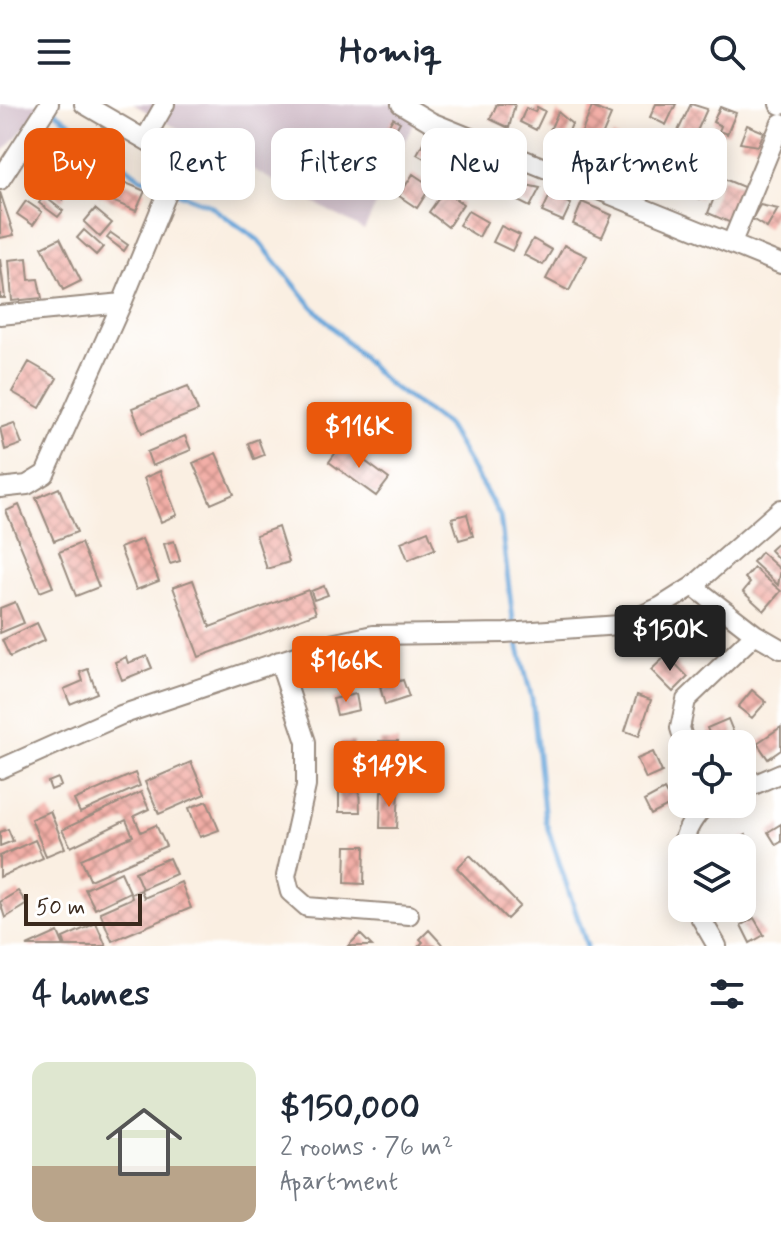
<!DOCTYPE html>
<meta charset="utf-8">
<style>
:root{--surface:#fff;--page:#f6f6f7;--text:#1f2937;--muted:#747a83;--line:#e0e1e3;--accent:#ea580c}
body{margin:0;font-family:Mynerve,sans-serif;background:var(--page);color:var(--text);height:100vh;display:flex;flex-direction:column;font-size:30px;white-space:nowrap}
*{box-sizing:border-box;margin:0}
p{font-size:26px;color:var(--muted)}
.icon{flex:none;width:44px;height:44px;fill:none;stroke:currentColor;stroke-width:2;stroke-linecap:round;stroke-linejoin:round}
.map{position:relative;height:842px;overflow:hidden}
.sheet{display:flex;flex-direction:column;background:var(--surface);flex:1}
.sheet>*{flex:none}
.top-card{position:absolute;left:24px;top:24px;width:734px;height:72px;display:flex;gap:16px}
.controls{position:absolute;left:668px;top:626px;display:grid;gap:16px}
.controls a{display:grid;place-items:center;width:88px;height:88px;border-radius:16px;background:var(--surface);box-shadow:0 4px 20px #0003;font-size:40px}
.scale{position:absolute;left:24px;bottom:20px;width:118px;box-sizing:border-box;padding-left:8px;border:4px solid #3b2a1e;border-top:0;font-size:22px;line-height:28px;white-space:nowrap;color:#3b2a1e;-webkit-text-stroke:6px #fff;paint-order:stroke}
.price{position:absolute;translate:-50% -68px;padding:0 18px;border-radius:8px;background:var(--accent);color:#fff;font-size:26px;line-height:52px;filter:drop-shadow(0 2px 4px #0008)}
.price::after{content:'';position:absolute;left:50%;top:48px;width:24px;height:18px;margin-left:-12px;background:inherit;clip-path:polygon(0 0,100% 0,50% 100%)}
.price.selected{background:#222;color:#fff}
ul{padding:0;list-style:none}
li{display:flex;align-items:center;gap:24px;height:200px;padding:0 32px}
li+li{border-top:2px solid var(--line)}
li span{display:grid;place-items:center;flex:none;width:224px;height:160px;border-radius:16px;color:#555}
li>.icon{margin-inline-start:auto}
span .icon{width:96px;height:96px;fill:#fffc;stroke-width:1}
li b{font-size:34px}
h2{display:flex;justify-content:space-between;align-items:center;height:96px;padding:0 32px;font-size:34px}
.chip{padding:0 28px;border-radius:16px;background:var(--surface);box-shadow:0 4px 20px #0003;font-size:28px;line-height:72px}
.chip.selected{background:var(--accent);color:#fff}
header{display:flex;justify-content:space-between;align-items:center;height:104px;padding:0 32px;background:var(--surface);font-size:36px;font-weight:700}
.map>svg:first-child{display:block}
.industrial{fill:#d1bdc9}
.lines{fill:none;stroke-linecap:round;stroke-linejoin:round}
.stream{stroke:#67a6da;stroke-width:5}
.building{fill:url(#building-cross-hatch)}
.minor-casing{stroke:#9a8c80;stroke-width:22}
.minor{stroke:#fff;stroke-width:18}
</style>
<header><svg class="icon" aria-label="menu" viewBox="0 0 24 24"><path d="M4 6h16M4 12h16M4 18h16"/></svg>Homiq<svg class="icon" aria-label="search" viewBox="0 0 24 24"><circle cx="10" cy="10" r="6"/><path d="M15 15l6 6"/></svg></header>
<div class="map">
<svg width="781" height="842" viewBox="0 0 781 842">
<defs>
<pattern id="building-cross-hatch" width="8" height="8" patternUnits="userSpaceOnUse" patternTransform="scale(2)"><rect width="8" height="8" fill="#f3afa7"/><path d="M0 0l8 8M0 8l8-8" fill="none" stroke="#c68f87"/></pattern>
</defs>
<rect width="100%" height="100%" fill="#fff"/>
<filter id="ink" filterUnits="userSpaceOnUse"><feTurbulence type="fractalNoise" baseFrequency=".0125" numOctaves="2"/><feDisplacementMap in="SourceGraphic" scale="16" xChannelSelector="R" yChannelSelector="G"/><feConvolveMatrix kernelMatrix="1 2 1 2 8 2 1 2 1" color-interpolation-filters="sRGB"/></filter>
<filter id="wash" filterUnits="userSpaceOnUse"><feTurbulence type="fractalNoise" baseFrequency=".006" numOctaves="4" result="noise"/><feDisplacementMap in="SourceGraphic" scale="32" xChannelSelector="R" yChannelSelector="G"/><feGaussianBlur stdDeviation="1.8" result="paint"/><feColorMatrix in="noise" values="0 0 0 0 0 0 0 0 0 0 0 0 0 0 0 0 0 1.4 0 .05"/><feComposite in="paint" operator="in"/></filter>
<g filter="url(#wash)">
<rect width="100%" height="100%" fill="#faefe2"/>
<path class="industrial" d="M0,0H46L0,51Z
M133,0H423L364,126Z"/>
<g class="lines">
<path class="stream" d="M51,4L141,74L209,101L258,136L311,201L387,279L447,321L500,412L514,523
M516,532L532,595L545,716L587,842"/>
</g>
<g id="blocks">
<path class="building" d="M497,0H515L509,24L490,15Z
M656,0H676L666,21L650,13Z
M691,0L707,5L693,36L677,29Z
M537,3L545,7L536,26L520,18L526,4L535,8Z
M592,3L611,11L591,58L573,50Z
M720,3L736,9L727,30L719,27L721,22L713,18Z
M558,8L572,20L566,34L550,26Z
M393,14L400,18L388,39L381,35Z
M747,21L764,28L758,42L740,39Z
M645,30L663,39L644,80L626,72Z
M613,31L629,39L620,57L604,49Z
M425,35L443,45L435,60L417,50Z
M374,44L386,48L373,81L362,77Z
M52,46L82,62L63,96L33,79Z
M457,47L476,56L467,75L448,65Z
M666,54L682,60L673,80L658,73Z
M487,64L508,73L500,89L480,80Z
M413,70L431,82L417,104L399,92Z
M107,71L145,87L136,107L98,91Z
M699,72L707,76L699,95L683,87L689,73L697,76Z
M722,74L746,84L731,119L708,109Z
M517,79L540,84L530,103L510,93Z
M444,87L463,100L448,123L429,108Z
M0,88L14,131L0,134Z
M550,91L571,100L563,117L542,108Z
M44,92L63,107L58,113L39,99Z
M26,97L42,108L33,121L17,110Z
M582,98L612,111L602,133L573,120Z
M760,101L778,105L767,124L752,115Z
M95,105L112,119L100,133L84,118Z
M468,107L487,118L479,133L459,121Z
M501,122L520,131L512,147L493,138Z
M84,126L103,143L96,151L77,134Z
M111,129L128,141L124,147L107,134Z
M60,134L81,177L63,186L42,143Z
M533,135L552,146L543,161L524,151Z
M564,141L587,152L569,187L546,175Z
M27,154L29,176L38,175L42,194L12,197L9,156Z
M0,155L5,194H0Z
M29,258L57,274L40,304L12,288Z
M188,282L198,307L142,329L132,304Z
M378,308L393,319L387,326L373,315Z
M364,311L382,326L365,348L346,333Z
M14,319L22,340L5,346L0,324Z
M185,332L191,346L152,362L147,348Z
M258,335L264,351L254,355L248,339Z
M342,340L389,375L376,392L329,358Z
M216,349L234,390L211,400L193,359Z
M160,367L177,411L161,418L144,374Z
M59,384L77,428L54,437L36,394Z
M19,401L53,483L40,488L6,407Z
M467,410L473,432L459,436L452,414Z
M278,423L289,458L267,465L256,431Z
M428,427L435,445L408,456L401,438Z
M142,435L159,477L136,486L120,444Z
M781,436V458L770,446Z
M174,437L180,457L170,460L164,440Z
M81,439L99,483L76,492L59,448Z
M761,448L781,466L778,481L753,458Z
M754,464L781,487L764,507L743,488L750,479L745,474Z
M193,476L210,523L308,486L316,509L199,553L173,483Z
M324,482L328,491L314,496L311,487Z
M15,498L24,519L0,529V504Z
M37,519L45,536L10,553L2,536Z
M696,524L707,536L690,551L679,539Z
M667,551L688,573L673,588L651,566Z
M147,552L152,564L122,576L115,558L126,553L128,559Z
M88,565L97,589L70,600L64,585L83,577L80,568Z
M403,576L409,593L385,601L380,583Z
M752,586L766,598L752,614L738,603Z
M356,590L359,606L337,611L333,595Z
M637,591L651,596L639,632L625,627Z
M728,615L734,630L713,639L707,624Z
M781,623V646L768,655L757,639Z
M379,637H398L397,676H378Z
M340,638H354L353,670L339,669Z
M742,647L752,661L742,667Z
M653,648L662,668L646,675L637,655Z
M191,658L205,690L159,710L145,678Z
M135,669L140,682L80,709L74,696Z
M58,674L61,682L51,686L48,678Z
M339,683H359L360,708H339Z
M664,686L672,700L651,711L644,697Z
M381,687H399L397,724H380Z
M141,688L149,705L134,712L141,728L156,721L166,742L90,776L81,755L133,732L126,716L71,743L62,726Z
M207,697L219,726L200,733L189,704Z
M50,707L65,744L46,752L31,715Z
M781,720V738L776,741L768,728Z
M8,725L13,737L0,742V728Z
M746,731L752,745L742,750V744H725Z
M35,736L43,754L0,773V752Z
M346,742H365L364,780L345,779Z
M470,751L520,802L507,815L457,764Z
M169,754L176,770L142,785L135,768Z
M121,768L130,788L95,805L85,785Z
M181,778L191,804L112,837L100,808L132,794L131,790L141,786L144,794Z
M18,787L27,800L5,814L0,798Z
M754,814L764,831L750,839L741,821Z
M96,819L106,842H66L63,834Z
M429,826L440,838L443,842H419L423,838L420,835Z
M58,828L64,842H27Z
M360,830L372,842H348Z"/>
</g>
</g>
<g filter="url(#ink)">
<use href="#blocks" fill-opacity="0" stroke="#9a8c80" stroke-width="2"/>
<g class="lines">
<defs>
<path id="minor" d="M401,0L431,18L781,160
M779,0L781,1
M145,35L165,0
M0,76L49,0
M732,138L781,19
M0,211L122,199L166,92L185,59L84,0
M0,384L27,381L45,370L122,199
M693,482L755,530L781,545
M279,557L306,638V682L286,772L290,788L307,803L409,811
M685,640L680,624L686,596L755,530
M0,665L121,611L331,540L373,531L505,529L620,521L660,503L693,482L781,405
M742,686L781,669
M682,781C671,759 688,710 710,700
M695,804L717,842"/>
</defs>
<use href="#minor" class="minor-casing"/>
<use href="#minor" class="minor"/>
</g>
</g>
</svg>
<div class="controls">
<a><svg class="icon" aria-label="locate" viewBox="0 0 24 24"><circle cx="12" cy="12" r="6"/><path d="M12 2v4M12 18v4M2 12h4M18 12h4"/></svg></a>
<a><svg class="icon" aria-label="layers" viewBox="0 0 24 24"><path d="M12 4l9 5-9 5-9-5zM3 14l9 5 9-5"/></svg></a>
</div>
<div class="scale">50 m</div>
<b class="price" style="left:359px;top:366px">$116K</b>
<b class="price selected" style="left:670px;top:569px">$150K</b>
<b class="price" style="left:346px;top:600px">$166K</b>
<b class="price" style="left:389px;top:705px">$149K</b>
<div class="top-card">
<a class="chip selected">Buy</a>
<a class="chip">Rent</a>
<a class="chip">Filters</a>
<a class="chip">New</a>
<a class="chip">Apartment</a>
</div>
</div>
<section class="sheet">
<h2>4 homes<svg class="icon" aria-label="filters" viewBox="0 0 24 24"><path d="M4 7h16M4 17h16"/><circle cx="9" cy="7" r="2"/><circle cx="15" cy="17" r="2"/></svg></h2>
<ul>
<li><span style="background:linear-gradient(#dfe7d0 65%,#b9a48a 0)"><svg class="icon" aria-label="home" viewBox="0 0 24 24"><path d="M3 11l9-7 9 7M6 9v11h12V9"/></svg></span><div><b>$150,000</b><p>2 rooms · 76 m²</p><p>Apartment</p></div></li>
</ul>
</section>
